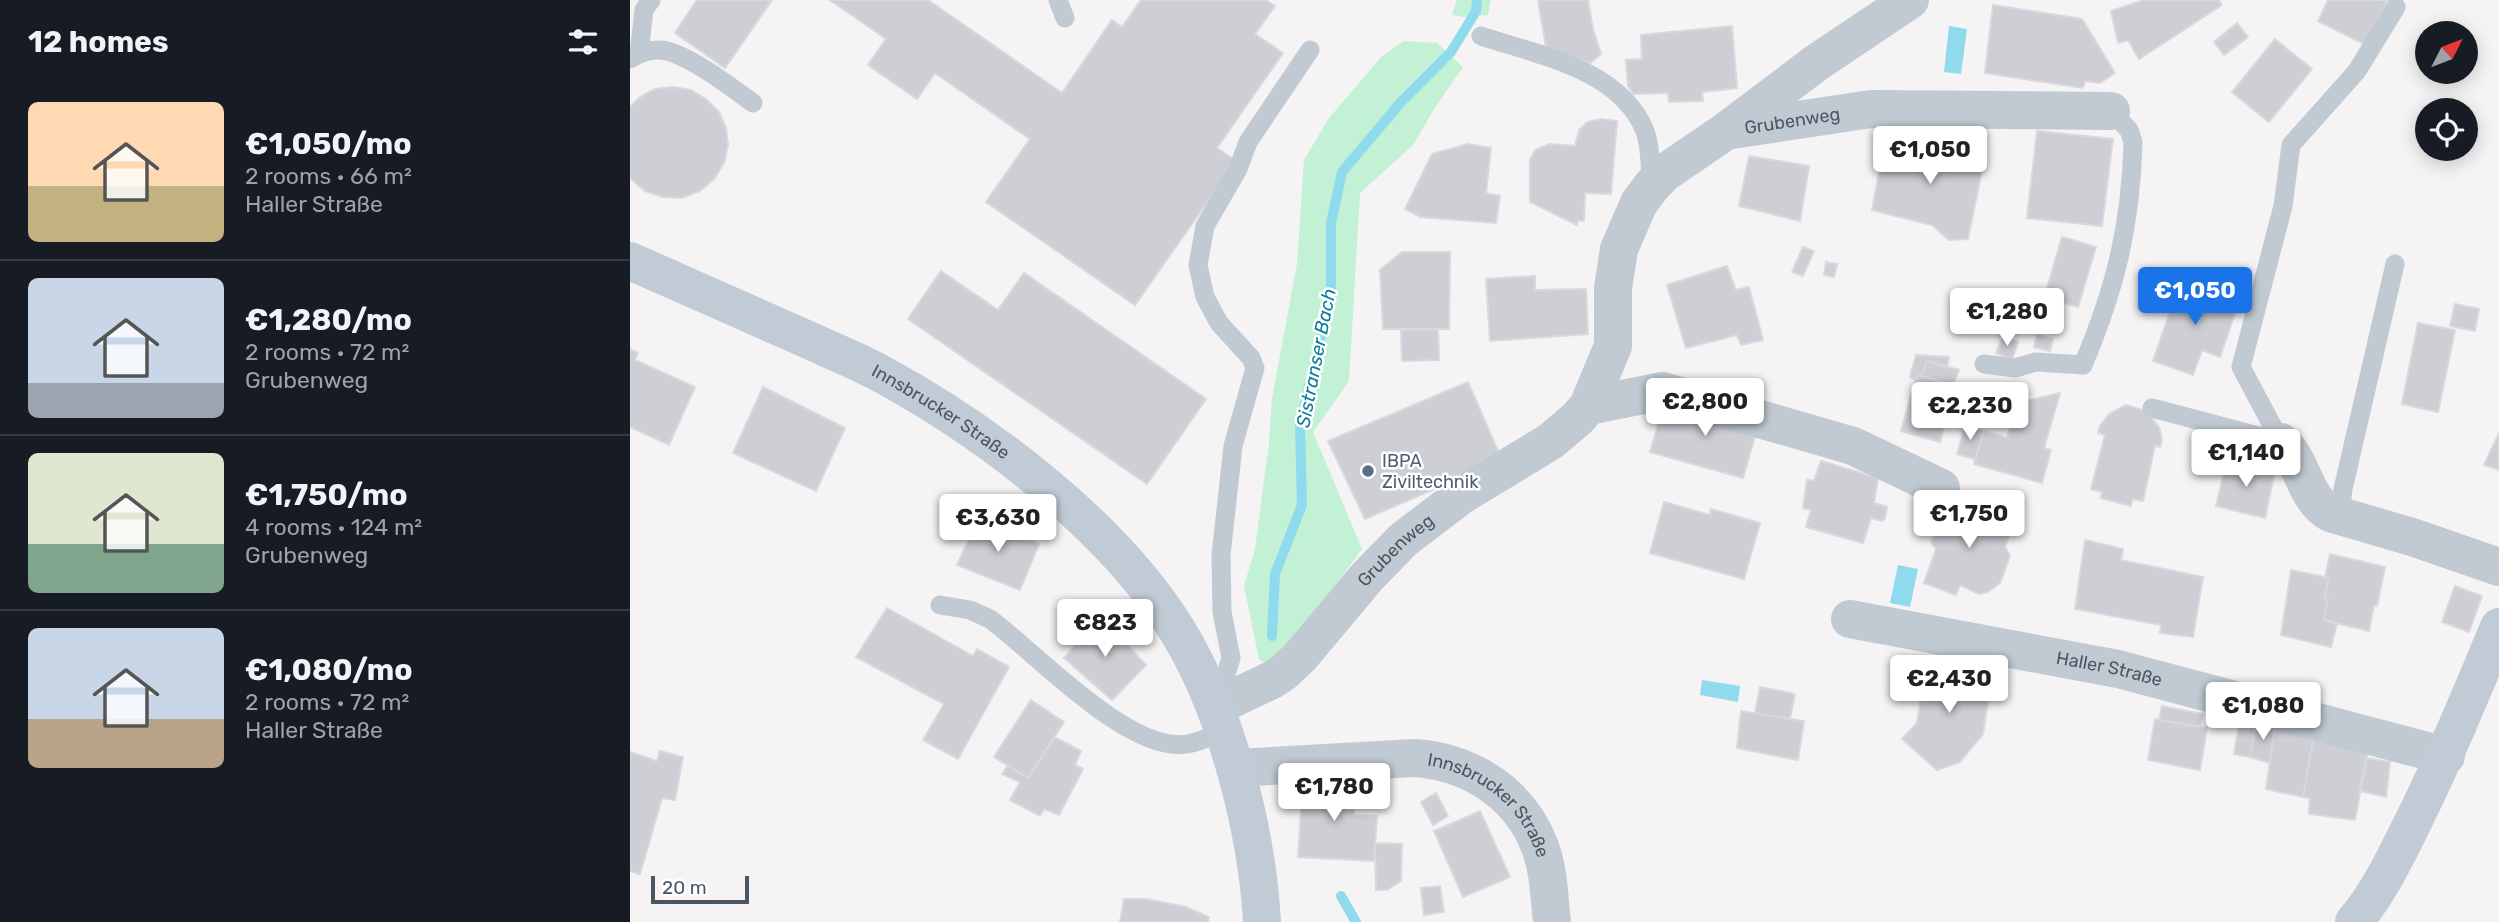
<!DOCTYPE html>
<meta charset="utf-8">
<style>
:root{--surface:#171b24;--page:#20242c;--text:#f1f3f6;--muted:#9ea1a6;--line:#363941;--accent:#1a73e8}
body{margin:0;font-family:Rubik,sans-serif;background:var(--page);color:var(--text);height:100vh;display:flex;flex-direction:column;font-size:26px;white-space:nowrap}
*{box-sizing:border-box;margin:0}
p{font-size:23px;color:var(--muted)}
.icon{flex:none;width:38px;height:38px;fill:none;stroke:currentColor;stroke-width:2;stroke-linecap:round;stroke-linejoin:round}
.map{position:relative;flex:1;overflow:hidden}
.sheet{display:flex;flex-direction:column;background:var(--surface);width:630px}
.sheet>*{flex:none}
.needle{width:46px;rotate:48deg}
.controls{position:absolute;left:1785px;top:21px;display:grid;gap:14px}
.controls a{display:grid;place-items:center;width:63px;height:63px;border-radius:50%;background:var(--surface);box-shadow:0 4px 18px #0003;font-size:35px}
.scale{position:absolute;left:21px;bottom:18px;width:98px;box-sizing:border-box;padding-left:7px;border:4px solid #4a5661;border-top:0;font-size:19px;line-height:24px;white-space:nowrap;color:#4a5661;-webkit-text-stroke:5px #fff;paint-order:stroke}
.price{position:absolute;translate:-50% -60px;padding:0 16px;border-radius:7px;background:#fff;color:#222;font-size:23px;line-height:46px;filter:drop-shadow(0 2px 4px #0008)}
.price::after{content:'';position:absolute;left:50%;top:42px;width:21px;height:16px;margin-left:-10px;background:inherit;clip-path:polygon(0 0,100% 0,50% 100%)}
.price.current{background:var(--accent);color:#fff}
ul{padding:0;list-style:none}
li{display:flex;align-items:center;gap:21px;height:175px;padding:0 28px}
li+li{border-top:2px solid var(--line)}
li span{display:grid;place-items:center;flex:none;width:196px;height:140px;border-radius:10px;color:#555}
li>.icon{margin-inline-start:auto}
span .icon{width:84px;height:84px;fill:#fffc;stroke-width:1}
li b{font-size:30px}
h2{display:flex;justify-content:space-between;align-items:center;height:84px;padding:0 28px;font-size:30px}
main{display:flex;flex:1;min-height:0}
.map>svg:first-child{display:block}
.green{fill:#c3f1d5}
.water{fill:#90daee}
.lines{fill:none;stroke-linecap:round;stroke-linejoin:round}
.stream{stroke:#90daee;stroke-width:10}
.building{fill:#cdcfd5;stroke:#d7d9de;stroke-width:2}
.lane{stroke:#c1cad2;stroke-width:19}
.street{stroke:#c1cad2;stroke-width:38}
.secondary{stroke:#c1cbd6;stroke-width:38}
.service-dot{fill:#5c6f8a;stroke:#fff;stroke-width:2.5}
.labels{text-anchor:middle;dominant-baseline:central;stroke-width:5;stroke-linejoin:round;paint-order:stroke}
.street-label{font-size:18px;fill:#4a5661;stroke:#fff}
.service-label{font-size:18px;fill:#4e5e75;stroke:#fff;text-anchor:start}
.water-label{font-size:19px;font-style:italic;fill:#0c7c9b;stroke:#fff}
</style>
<main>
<section class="sheet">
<h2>12 homes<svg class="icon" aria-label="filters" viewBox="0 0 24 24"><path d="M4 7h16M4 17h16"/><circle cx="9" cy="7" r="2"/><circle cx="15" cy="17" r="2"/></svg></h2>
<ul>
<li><span style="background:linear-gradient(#ffd9b3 60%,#c2b280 0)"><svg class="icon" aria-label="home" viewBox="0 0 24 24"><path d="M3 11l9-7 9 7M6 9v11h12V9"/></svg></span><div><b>€1,050/mo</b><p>2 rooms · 66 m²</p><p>Haller Straße</p></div></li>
<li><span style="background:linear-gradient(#c9d6e8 75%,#9aa5b1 0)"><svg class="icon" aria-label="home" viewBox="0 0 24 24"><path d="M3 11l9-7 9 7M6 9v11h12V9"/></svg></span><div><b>€1,280/mo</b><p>2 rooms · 72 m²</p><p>Grubenweg</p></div></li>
<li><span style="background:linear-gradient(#dfe7d0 65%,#7fa58c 0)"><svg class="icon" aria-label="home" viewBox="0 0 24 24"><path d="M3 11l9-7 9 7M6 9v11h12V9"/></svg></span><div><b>€1,750/mo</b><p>4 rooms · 124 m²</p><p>Grubenweg</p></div></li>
<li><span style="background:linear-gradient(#c9d6e8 65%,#b9a48a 0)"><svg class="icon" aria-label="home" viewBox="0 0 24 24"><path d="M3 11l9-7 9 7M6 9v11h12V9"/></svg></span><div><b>€1,080/mo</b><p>2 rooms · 72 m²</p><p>Haller Straße</p></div></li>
</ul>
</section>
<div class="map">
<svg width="1869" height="922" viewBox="0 0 1869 922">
<rect width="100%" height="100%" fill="#f5f3f3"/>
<path class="green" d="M827,0H861L858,15L833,17L822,15Z
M774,41L807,43L833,67L804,109L783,145L730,193L719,381L683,432L732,549L673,630L640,667L629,659L614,586L625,549L639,443L642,398L667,264L674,160L699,118L752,56Z"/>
<path class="water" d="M1319,26L1337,29L1331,74L1314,72Z
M1268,565L1288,569L1280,607L1260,603Z
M1072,680L1110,686L1108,702L1070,695Z"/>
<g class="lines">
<path class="stream" d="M642,636L645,574L672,505L670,425L701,295V223L712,172L771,102L821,52L846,11L847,0
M711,896L726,922"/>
</g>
<path class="building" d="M67,0H142L95,68L45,33Z
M200,0H298L432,93L482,20L492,27L511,0H636L645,6L625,34L653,53L587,148L606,161L505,305L356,202L400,139L305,73L287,99L238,65L256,39Z
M908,0H958L963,29L971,54L960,63L916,47Z
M1514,0H1589L1592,5L1509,59L1498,40L1488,43L1481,11Z
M1698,0H1758L1736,45L1688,21Z
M1363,5L1452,19L1485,73L1470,83L1455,81L1453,88L1355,73Z
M1607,23L1618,37L1594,55L1584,42Z
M1102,26L1107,88L1072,92L1073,101L1039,102L1038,93L1003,94L998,86L996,60L1012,59L1011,35Z
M1645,39L1682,69L1639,122L1602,92Z
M43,87L61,90L76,99L89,112L96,128L98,145L94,163L84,179L70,191L52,198L33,197L15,191L0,178V107L10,97L25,89Z
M971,119L987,121L981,194L955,193L954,221L948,220L947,225L900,202V160L905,150L920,144L945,146L949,130L958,122Z
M1407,131L1483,139L1472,226L1397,218Z
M1290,138L1355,155L1338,239L1319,240L1302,225L1242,210L1255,140L1289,148Z
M838,144L861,148L856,193L870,196L866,223L790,217L775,209L802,154Z
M1119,156L1179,166L1170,221L1109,206Z
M1432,237L1466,247L1448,307L1424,300L1426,295L1416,292Z
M1173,247L1184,251L1173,276L1162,272Z
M772,252H820L819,329H753L750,270Z
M1196,262L1207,264L1204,277L1194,275Z
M1097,266L1106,290L1119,287L1133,340L1111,345L1107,335L1056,348L1037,285Z
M311,271L368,310L394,273L576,399L517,484L278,319Z
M905,276V290L956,289L958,334L860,341L856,279Z
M1551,280L1609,301L1590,357L1572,350L1563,375L1523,361Z
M1825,304L1849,309L1845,331L1820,326Z
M1788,323L1825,330L1808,412L1772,404Z
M808,329L809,360L772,361L771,330Z
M1407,335L1423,339L1420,351L1404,347Z
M1373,337L1388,342L1382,359L1366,353Z
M0,349L8,353L5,360L65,387L39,445L0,427Z
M1286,355L1319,357L1317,367L1297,361L1292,376L1287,375L1286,380L1280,377Z
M1297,361L1329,370L1323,385L1292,376Z
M1287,375L1326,386L1310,442L1271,431Z
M838,382L872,460L735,519L698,441Z
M133,387L215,428L186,491L103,453Z
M1430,393L1414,448L1421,450L1412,483L1344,464L1354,431L1377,438L1387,403Z
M1035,401L1129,422L1113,478L1020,452Z
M1496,405L1516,411L1529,427L1532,440L1530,447L1525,445L1513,501L1502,499L1501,506L1471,498L1472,492L1461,489L1475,435L1468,433L1470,426L1479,414Z
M1335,426L1354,431L1345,459L1327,454Z
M1869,433V470L1854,465Z
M1597,460L1645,471L1635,518L1586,506Z
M1191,461L1248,478L1244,503L1257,507L1255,518L1252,521L1241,518L1233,543L1176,527L1181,510L1173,508L1177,480L1184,481Z
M1319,499L1384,523L1375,547L1380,556L1370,583L1358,592L1349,594L1330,585L1326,595L1294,583L1306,549L1301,542Z
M1034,502L1080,515L1081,509L1130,523L1114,579L1020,553Z
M349,518L409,544L390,590L327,565Z
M1455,540L1493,549L1491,560L1573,577L1563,637L1530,633L1531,625L1445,609Z
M1700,554L1755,567L1747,606L1744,605L1739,631L1694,620L1698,598H1694L1699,578H1695Z
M1661,570L1699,578L1694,598H1698L1694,620L1707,624L1701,647L1651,635Z
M1825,586L1852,596L1839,632L1812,622Z
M257,608L343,656L347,649L379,667L328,759L293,740L314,704L226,657Z
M471,617L516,665L482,700L434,658Z
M1316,661L1361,681L1353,734L1330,762L1307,770L1272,739L1287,723L1290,704L1282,684L1301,678L1299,668Z
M1130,687L1165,694L1160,719L1125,713Z
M401,700L434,722L398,778L364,757Z
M1532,706L1573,714L1570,727L1529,720Z
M1111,711L1174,721L1168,760L1107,748Z
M1525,719L1577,728L1570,770L1518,760Z
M1646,719L1683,740L1673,797L1636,789Z
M1627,720L1645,725L1640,763L1620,757Z
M1609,725L1625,727L1620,757L1604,754Z
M424,737L451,751L445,765L453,769L429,815L414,809L410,816L380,800L390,782L372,774L378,766L398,778Z
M1683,740L1738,750L1725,820L1679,814L1680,798L1673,797Z
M30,751L53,757L45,800L32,798L10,874L0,871V752L27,761Z
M1736,758L1760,762L1756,797L1730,791Z
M673,779L727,781L724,815L747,816L744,861L668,857Z
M806,793L818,816L803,825L791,802Z
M850,811L880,877L833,897L804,831Z
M745,843L772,844L771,881L757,890H746Z
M810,886L814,912L794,915L791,888Z
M494,899H517L556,907L579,917L578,922H490Z"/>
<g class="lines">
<path class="lane" d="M428,0L435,18
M851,36C908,55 990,69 1015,131C1021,148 1020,168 1021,185
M9,53L14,10L21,0
M0,59C10,52 25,48 37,51C63,58 101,87 123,103
M1354,364L1385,368L1406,362L1453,365C1485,289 1501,226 1503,142L1499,130L1481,111
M1522,408L1651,442
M1651,442L1611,367L1653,206L1661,145L1727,71L1766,7
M1710,516L1713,489L1765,264
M310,605L340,610L360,619C405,652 499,754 557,744C569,742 582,736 593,732
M586,706L601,658L592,612L591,555L603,446L625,368L621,358L589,323L575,297L568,265L575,226L608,169L618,142L680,50"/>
<g class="street">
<path id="s1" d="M1102,130L1241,109L1481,111"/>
<path d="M958,406L1033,391L1223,446L1311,488"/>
<path d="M1651,442C1674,462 1673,497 1700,513L1782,537L1869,567"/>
<path id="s2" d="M1220,619L1488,669L1816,756"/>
<path id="s3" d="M585,707L642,680L654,672L670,657L737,577L773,540L832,495L921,441L948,418L958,406L983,346V288L989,249L1009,203L1021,187L1033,174L1096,131L1186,63L1280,0"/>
<path id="s4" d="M605,768L785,758C840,762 890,793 910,847C919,870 919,897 922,922"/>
</g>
<g class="secondary">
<path id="s5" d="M0,261C58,287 116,312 174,338C198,349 223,359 246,371C354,429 482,525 547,630C596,709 627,830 632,922"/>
<path d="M1724,922C1750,891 1766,856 1784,820C1815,757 1842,692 1869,627"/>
</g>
</g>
<circle class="service-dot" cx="738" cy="471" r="7"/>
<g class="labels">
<g class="street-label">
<text stroke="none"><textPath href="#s1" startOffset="61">Grubenweg</textPath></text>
<text stroke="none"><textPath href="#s5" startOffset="346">Innsbrucker Straße</textPath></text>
<text stroke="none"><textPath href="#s3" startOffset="243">Grubenweg</textPath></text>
<text stroke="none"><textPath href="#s2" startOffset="264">Haller Straße</textPath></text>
<text stroke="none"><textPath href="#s4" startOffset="273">Innsbrucker Straße</textPath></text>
</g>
<g class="service-label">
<text x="752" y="461">IBPA<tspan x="752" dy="21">Ziviltechnik</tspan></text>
</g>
<g class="water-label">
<text transform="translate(686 358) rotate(-79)">Sistranser Bach</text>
</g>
</g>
</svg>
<div class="controls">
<a><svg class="needle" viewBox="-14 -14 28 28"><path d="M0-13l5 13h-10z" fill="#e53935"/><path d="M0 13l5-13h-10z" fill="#9ea1a6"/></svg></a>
<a><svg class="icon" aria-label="locate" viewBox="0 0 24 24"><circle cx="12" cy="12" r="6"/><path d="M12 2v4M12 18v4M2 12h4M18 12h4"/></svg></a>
</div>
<div class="scale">20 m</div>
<b class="price" style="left:1300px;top:186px">€1,050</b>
<b class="price current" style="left:1565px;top:327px">€1,050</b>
<b class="price" style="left:1377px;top:348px">€1,280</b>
<b class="price" style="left:1075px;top:438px">€2,800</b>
<b class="price" style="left:1340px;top:442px">€2,230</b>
<b class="price" style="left:1616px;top:489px">€1,140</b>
<b class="price" style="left:1339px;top:550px">€1,750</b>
<b class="price" style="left:368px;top:554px">€3,630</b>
<b class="price" style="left:475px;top:659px">€823</b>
<b class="price" style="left:1319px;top:715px">€2,430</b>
<b class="price" style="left:1633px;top:742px">€1,080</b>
<b class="price" style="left:704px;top:823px">€1,780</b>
</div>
</main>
